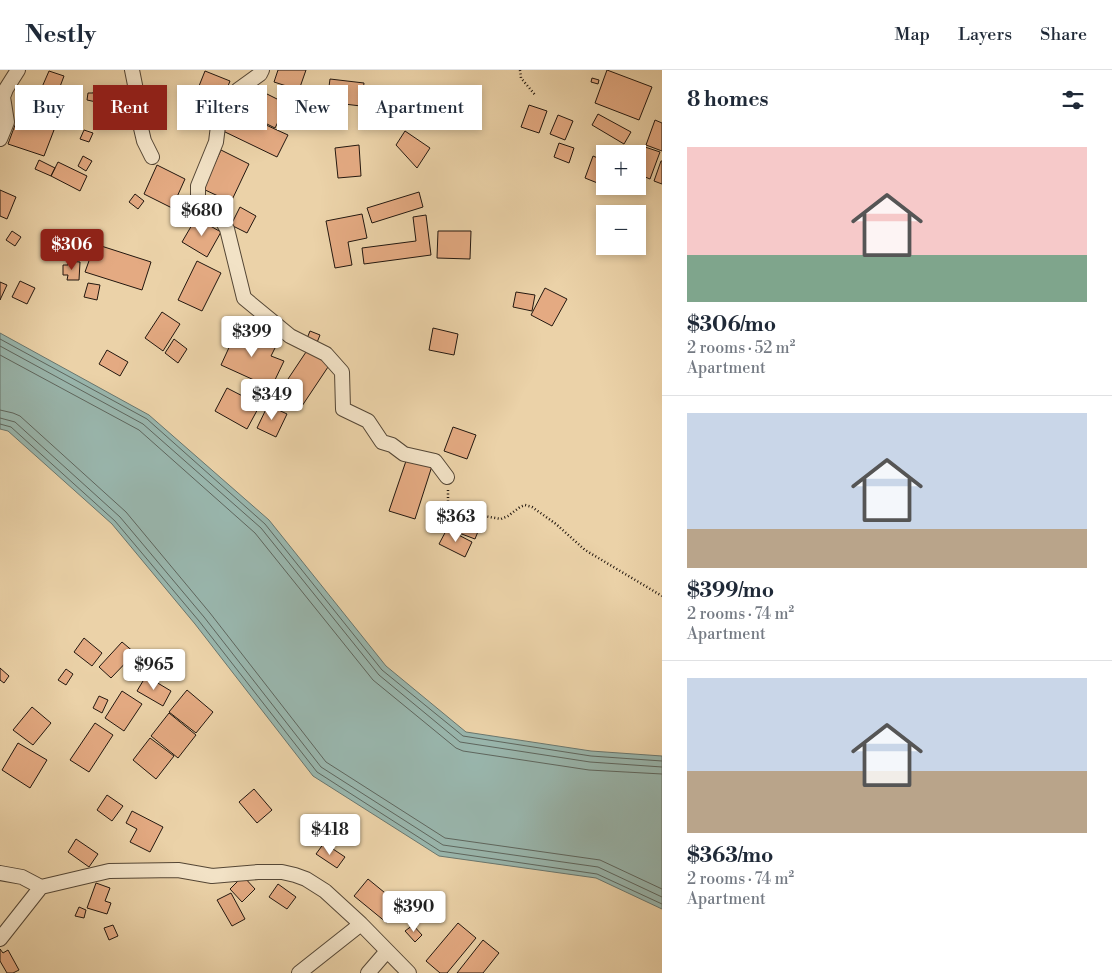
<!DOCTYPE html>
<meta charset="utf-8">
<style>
:root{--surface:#fff;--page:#f6f6f7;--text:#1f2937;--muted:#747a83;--line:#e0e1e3;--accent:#8f2418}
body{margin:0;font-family:"Libre Bodoni",serif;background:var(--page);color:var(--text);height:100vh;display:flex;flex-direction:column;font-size:19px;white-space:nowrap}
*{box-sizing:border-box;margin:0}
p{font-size:16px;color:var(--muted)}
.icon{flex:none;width:28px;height:28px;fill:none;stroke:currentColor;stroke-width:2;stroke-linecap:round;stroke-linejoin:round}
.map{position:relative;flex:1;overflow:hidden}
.details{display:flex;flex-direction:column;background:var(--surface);width:450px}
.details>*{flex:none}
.hud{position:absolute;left:15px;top:15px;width:475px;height:45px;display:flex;gap:10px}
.controls{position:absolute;left:596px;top:75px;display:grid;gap:10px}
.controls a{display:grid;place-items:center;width:50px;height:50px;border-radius:0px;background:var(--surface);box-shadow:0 2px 8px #0003;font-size:25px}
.price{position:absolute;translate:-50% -42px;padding:0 11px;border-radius:5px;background:#fff;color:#222;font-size:16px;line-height:32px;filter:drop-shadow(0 1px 2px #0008)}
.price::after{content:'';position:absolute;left:50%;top:30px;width:15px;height:11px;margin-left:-8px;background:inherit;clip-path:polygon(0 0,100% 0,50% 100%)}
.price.selected{background:var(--accent);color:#fff}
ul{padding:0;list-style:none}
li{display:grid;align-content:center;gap:10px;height:265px;padding:0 25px}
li+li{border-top:1px solid var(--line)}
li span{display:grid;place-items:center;height:155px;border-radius:0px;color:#555}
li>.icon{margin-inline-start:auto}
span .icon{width:90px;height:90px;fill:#fffc;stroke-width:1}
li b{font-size:21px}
h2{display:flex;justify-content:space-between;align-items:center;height:60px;padding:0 25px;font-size:21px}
.chip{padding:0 18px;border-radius:0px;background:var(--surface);box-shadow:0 2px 8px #0003;font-size:18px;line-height:45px}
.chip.selected{background:var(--accent);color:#fff}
header{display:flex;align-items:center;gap:30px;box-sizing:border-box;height:70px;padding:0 25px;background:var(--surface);border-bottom:1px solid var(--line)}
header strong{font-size:24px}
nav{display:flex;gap:28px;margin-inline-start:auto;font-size:18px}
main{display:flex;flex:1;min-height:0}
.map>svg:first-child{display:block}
.water{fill:#99b6ad;stroke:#69766e}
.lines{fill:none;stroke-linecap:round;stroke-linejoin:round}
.shore{stroke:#5e665e;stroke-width:1}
.building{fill:#e4aa82;stroke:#22170f}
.street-casing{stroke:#544635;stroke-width:16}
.path{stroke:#22170f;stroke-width:2.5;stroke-dasharray:1 2.5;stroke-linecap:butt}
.street{stroke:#f2e2c6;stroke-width:14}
</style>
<header>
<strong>Nestly</strong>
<nav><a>Map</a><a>Layers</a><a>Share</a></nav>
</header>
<main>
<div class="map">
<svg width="662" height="903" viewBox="0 0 662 903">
<rect width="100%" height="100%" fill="#ebd2a8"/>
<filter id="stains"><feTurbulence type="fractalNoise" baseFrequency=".004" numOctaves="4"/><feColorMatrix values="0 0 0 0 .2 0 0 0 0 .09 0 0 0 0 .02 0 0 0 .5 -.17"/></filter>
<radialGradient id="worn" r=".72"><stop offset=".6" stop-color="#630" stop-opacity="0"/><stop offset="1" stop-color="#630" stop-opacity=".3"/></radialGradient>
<path class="water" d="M0,263L149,345L269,450L386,596L466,662L591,681L662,686V839L596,808L439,786L313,706L195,554L112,454L8,361L0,359Z"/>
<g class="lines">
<path class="shore" d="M0,269L147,349L265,454L382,600L463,666L591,686L662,691
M0,276L143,354L261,458L379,605L460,672L590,692L662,697
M0,285L139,360L255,463L373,610L456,678L463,681L589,700L662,704
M0,340L13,343L20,346L126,442L210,543L326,692L445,768L600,790L662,819
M0,348L15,352L120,447L204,547L321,697L443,775L598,797L662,827
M0,354L11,357L115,451L199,551L317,702L440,781L597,804L662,834"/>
</g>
<path class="building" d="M278,0H306L299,20L274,12Z
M607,0L652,17L639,50L595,33Z
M49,1L64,6L55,30L39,24Z
M205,1L230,11L214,51L189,41Z
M592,8L599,10L598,14L591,12Z
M330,9L364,13L361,36L327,32Z
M247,14L287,34L275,58L235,38Z
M94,20L102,22L101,33L87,30L88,23H93Z
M529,35L547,41L539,63L521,57Z
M150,36L160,38L155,56L145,54Z
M233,40L288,65L277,87L223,61Z
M598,44L631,62L624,74L592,55Z
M558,45L573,51L565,70L550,64Z
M18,47L54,60L44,86L8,74Z
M655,50L662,53V81L646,75Z
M84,60L93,63L89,72L80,69Z
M405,61L430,78L417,98L396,75Z
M559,73L574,78L569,93L554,87Z
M359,75L361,106L338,108L335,78Z
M645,77L660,82L650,109L638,104V98Z
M221,80L249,94L231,132L203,119Z
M83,86L92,91L86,101L78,96Z
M593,86L605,91V116L585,108Z
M39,90L55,98L51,106L35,99Z
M661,91H662V114L654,111Z
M58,92L87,106L80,121L51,106Z
M157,95L185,109L172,138L144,124Z
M0,120L16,127L7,149L0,146Z
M419,122L423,137L372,153L367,138Z
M135,124L144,131L138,139L129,132Z
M240,137L256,146L247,163L231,155Z
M362,144L367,168L348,172L352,195L335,198L326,151Z
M426,145L431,185L364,194L362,178L416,171L413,147Z
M196,148L221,162L207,187L182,172Z
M12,161L21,167L15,176L6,170Z
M438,161H471L470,189L437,188Z
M95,174L151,192L142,220L85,202Z
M68,191L80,192L79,210H67L68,205H63V195H68Z
M197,191L221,203L202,241L178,230Z
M20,211L35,218L27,234L12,227Z
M0,212L7,215L0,230Z
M88,213L100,215L97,230L84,227Z
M545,218L567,229L552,256L531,245Z
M516,222L535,225L532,241L513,237Z
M162,242L180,254L163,281L145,268Z
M247,258L250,273L254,275L258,267L276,276L271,286L284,291L273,314L267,311L265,315L221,295L232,271L230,262Z
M433,258L458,264L454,285L429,280Z
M310,261L320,265L316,275L306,271Z
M174,269L187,279L178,293L165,283Z
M308,279L330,294L300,339L278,324Z
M107,280L128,292L120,306L99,294Z
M227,318L260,335L247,359L215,341Z
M268,335L287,344L276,367L257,358Z
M453,357L476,365L467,389L444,381Z
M407,388L432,396L415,449L389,441Z
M464,448L481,454L475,469L459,463Z
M447,459L472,472L465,487L439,474Z
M84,568L102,583L92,596L74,582Z
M122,572L135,583L111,608L99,597Z
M0,598L9,606L4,613L0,610Z
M66,599L73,604L66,615L58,610Z
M146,606L171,621L163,636L137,621Z
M187,620L213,642L196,663L169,642Z
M122,621L142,634L124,661L105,648Z
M99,626L108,630L102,643L93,638Z
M32,637L51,653L33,675L13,660Z
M169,643L196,665L178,688L151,666Z
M95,653L113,665L89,702L70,690Z
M150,668L174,686L156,709L133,690Z
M18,673L47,690L30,718L2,700Z
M254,719L272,740L257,753L239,732Z
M107,725L123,736L112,751L97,740Z
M132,741L163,757L150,782L130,772L137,759L126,753Z
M76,769L98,784L89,797L68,782Z
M324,773L345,787L337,798L316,784Z
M243,806L255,819L242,832L230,819Z
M368,809L401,836L387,853L354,826Z
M96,813L110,818L105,831L111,833L107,844L87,838Z
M278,814L296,827L287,839L269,827Z
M231,823L245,849L232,856L217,830Z
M79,837L86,840L84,848L75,846Z
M458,853L476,868L447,903H440L426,891Z
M113,855L118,866L109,870L104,858Z
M413,855L422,865L415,872L405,861Z
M483,870L499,883L483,903H457Z
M0,879L3,883L8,880L19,900L13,903H7L0,891Z"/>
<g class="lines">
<defs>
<path id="street" d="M132,0L140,40V54L144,71L152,87
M262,0L260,4L238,20L230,27L223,39L218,56L216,72L198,116V129L221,149L227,159L244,228L290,266L326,284L342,302L343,339L368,351L382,372L392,375L404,384L435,391L447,407
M0,69L7,52L3,27L6,19L18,0
M0,803L22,807L41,817L109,801L178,800L212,806L258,802H282L295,805L306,809L325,821L361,854L409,903
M0,869L41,817
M299,903L361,854
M368,903L387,881"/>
</defs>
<use href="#street" class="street-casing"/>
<path class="path" d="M520,0L521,8L536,26
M448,420V433L452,438L461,442L501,449L508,446L520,437L525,435L532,437L556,454L585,480L662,526"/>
<use href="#street" class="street"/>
</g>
<rect width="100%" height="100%" filter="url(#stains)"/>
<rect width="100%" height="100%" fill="url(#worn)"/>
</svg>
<div class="controls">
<a>+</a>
<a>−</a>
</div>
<b class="price" style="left:202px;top:167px">$680</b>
<b class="price selected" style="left:72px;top:201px">$306</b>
<b class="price" style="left:252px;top:288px">$399</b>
<b class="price" style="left:272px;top:351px">$349</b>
<b class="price" style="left:456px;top:473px">$363</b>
<b class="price" style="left:154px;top:621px">$965</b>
<b class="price" style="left:330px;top:786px">$418</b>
<b class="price" style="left:414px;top:863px">$390</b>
<div class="hud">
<a class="chip">Buy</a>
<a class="chip selected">Rent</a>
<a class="chip">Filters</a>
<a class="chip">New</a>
<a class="chip">Apartment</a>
</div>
</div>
<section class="details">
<h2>8 homes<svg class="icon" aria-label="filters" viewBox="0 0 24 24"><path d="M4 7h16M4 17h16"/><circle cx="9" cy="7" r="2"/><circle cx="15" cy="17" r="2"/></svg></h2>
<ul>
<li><span style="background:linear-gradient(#f6c9c9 70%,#7fa58c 0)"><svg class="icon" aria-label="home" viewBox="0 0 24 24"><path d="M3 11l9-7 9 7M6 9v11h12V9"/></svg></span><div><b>$306/mo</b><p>2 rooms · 52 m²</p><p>Apartment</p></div></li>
<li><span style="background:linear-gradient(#c9d6e8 75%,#b9a48a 0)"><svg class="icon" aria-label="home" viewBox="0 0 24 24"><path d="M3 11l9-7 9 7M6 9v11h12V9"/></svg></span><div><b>$399/mo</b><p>2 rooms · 74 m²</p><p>Apartment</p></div></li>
<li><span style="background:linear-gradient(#c9d6e8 60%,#b9a48a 0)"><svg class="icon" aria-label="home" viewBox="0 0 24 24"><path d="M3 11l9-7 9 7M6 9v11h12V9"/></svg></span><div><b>$363/mo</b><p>2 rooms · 74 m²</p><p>Apartment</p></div></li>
</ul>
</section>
</main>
